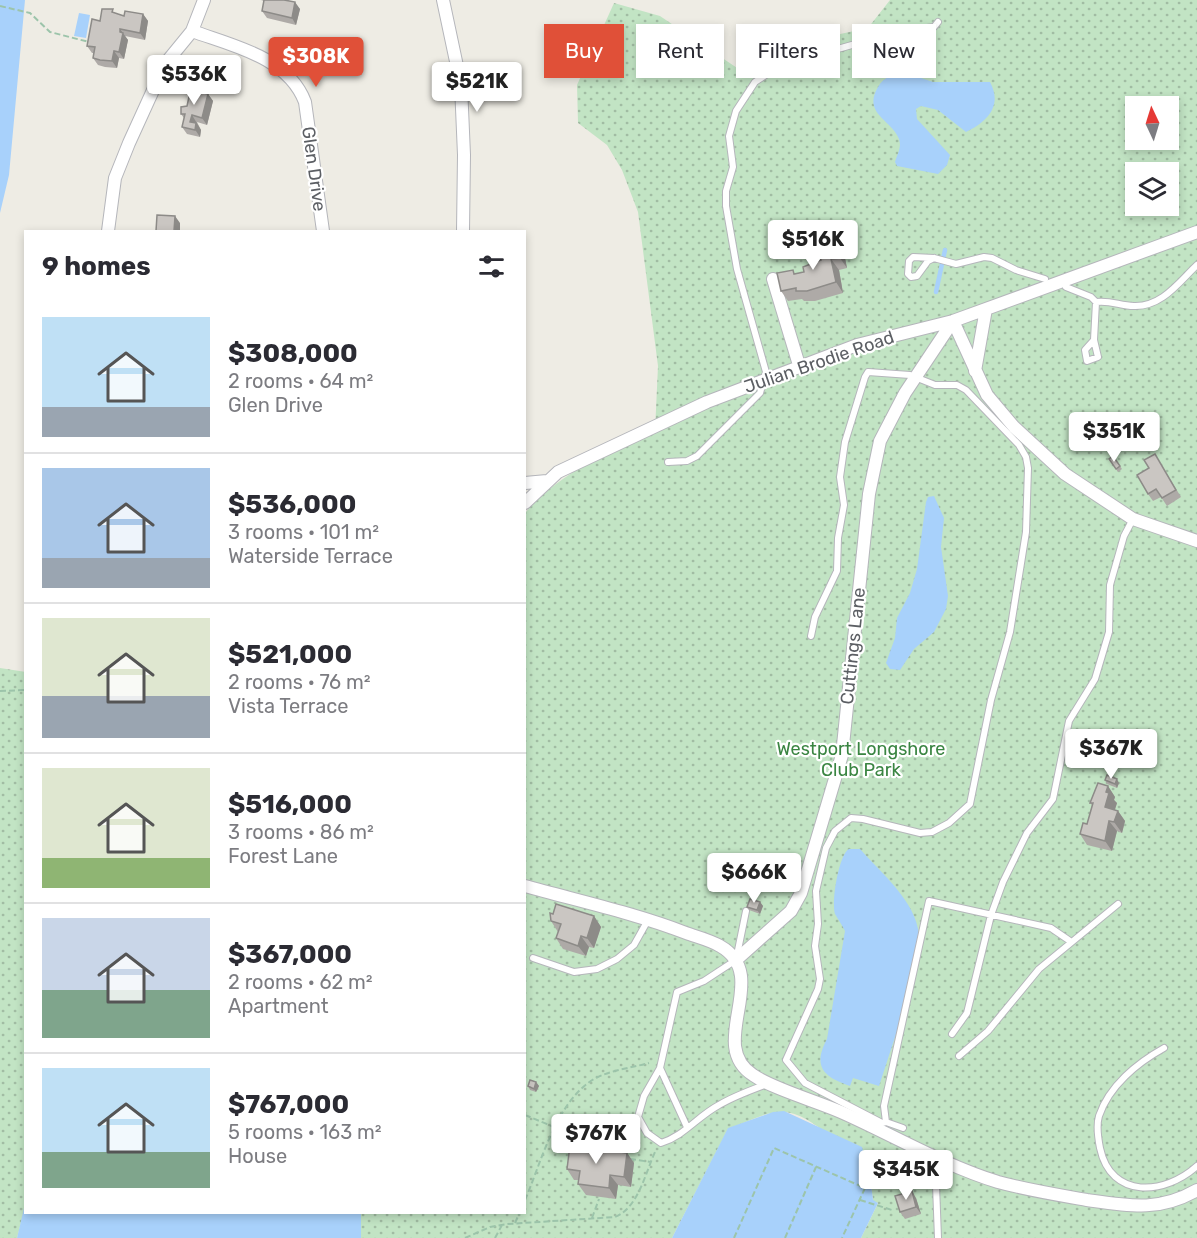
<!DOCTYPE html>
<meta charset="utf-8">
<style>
:root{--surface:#fff;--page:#f2f2f3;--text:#2b2b33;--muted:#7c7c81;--line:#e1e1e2;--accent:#e05038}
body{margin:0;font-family:Rubik,sans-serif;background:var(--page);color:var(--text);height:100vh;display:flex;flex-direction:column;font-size:22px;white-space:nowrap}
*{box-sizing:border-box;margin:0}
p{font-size:20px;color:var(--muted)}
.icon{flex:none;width:33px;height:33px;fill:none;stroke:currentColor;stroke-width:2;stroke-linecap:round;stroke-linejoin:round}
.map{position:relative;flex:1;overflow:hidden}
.drawer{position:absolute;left:24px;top:230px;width:502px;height:984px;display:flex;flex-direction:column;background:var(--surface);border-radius:0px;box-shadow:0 3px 9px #0003}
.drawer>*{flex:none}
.hud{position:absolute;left:544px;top:24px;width:562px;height:54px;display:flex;gap:12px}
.needle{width:39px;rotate:356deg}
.fabs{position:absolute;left:1125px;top:96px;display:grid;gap:12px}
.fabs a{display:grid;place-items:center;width:54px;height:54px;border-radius:0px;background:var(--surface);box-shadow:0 3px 9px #0003;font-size:30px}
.price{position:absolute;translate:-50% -51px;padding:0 14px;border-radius:6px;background:#fff;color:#222;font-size:20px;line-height:39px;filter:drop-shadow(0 2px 3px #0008)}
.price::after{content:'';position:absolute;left:50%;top:36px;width:18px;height:14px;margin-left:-9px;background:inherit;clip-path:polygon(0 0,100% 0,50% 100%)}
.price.selected{background:var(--accent);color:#fff}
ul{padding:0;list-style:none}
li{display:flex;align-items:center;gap:18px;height:150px;padding:0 18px}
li+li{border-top:2px solid var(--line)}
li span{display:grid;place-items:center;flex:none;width:168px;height:120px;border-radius:0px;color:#555}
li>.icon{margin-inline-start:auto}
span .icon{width:72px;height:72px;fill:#fffc;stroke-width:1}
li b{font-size:26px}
h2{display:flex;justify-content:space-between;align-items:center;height:72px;padding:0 18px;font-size:26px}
.tag{padding:0 21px;border-radius:0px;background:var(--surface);box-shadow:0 3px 9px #0003;font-size:21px;line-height:54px}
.tag.selected{background:var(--accent);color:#fff}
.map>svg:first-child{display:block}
.park{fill:url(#park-dots);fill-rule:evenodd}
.water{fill:#a8d1fb}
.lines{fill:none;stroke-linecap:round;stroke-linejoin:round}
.stream{stroke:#a8d1fb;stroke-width:4.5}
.service-casing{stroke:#b5b6bb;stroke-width:8}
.minor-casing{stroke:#b5b6bb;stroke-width:14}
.path{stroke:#9cc4aa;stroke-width:2;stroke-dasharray:6 3;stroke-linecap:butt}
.service{stroke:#fff;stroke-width:6}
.minor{stroke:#fff;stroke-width:12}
.wall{fill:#aeaaa7}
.shaded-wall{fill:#8d8b88}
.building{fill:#cac6c2;stroke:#8d8b88;stroke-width:1.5}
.labels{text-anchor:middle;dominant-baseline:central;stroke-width:4.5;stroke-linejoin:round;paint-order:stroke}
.street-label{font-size:18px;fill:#5c5f64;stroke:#fff}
.park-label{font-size:18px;fill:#3a8542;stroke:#fff}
</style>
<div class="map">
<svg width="1197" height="1238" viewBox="0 0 1197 1238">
<defs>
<pattern id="park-dots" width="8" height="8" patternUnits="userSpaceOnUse" patternTransform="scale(1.5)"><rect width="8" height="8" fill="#c2e4c4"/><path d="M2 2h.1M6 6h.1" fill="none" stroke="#a1bca3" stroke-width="1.8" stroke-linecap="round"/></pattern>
</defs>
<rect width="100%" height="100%" fill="#eeece4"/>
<path class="park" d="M890,0H1197V1238H861L878,1203L873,1201L870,1176C850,1156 811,1110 781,1112C764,1112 745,1123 728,1129L672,1238H361V1212H525V513C560,472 608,453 655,431L658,366L638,212L622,170L607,145L578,123L577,85L614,3L660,16L746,74L794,44L868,28ZM1136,106H1168V140H1136ZM1136,172H1168V206H1136Z
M0,668L26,672V1204L17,1238H0Z"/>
<path class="water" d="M0,0H25L9,175L0,213Z
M79,13L90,15L86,38L74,36Z
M906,73L933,82H990C1003,106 987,122 966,132L938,110L921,106L916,109L917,119L950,155L947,165L938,174L897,166L895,162C897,155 902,147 899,139C892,120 862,114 878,87C884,76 895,74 906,73Z
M934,496L944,518L941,547L948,596L946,609L934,632L914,649L900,670L890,669L886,663L895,638L897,618L910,593L917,569L926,502L928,497Z
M849,849H860C881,873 916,901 919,935L897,1031L879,1086L853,1078L850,1086C824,1077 812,1067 827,1039L845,931C842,925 838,919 835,914C831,902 839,854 849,849Z
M784,1111L862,1147L870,1176L873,1200L878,1203L861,1238H672L728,1128L773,1112Z
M25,1204L26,1212H361V1238H17Z"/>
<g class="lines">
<path class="stream" d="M936,292L945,250"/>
<defs>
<path id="service" d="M934,258L928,261L917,276L911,277L908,274L909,261L913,257L934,258L956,264L984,257L992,258L1016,270L1045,279
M1066,287L1091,297L1096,302
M1094,340L1085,350L1087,361L1098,357L1094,340L1096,302C1111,300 1120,306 1134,306C1162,307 1179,282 1197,265
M668,462L687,461L697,456L760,393L766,372L737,269L726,206V191L733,167L729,136L736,111L755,82L790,59L805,54L827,52L898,32L934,27L938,22
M811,636L815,617L837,571L838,538L844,505L840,477L845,442L865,377L868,372L910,375L935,385H957L966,390L1019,445L1026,457L1028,468L1026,532L1010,632L991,700L970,804L949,823L932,832L920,833L863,819L851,818L835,831L826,848L816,891L818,924L815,946L820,979L818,989L786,1060L805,1083L882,1123L886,1122L903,1128
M746,911L736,960L704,981L677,992L660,1068L644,1096L638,1117L647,1133L661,1143C684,1136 698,1116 719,1105C734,1096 751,1090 767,1084
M533,958L574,972L597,969L617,959L634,945L648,920
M952,1034L967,1013L991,915L1003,882L1027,833L1053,799L1069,721L1095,679L1109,632L1110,585L1124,536L1133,519
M1164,1048C1137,1063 1109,1086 1099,1116C1096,1126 1098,1138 1100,1148C1111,1200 1165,1195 1197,1166
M959,1056L988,1031L1039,969L1118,904
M660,1068L687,1127
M886,1122L884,1106L929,901L1051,928L1070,941
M935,1158L938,1238"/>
<path id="minor" d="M443,0L461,85L464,155L463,231
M192,31C233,46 288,57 305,102L323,231
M108,231L115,178L129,143L165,64L192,31L204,0
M773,279L799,365
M953,321L987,395L1014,427L1065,474L1133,519L1197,541
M975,371L986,309
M525,483L547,481
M525,503L558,472L707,402L857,345L953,321L1197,232
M525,886C579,901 634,913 686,933C697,937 710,940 720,946C773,976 705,1044 753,1075C773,1089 816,1101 841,1112C893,1135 943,1165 998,1182C1027,1190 1058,1195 1087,1200C1129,1206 1159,1212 1197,1190
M736,960L791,911L801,893L842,755L869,494L880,441L905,393L953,321"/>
</defs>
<use href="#service" class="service-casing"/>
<use href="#minor" class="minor-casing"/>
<path class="path" d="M0,6L30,13L50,32L89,42
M0,691L26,690
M525,1115L554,1127L573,1148
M608,1152L613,1126L628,1121
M630,1159L651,1162
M525,1200C541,1163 554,1109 588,1083C603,1071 631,1068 649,1063
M860,1200L892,1210
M592,1218L599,1199
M515,1223L520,1212
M465,1238L490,1227L508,1224L615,1217C638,1208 645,1174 655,1152
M495,1238L502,1225
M734,1238L774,1148L865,1188L842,1238
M785,1238L816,1167"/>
<use href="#service" class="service"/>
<use href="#minor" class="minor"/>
</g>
<path class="wall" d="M261,0H284L300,9L296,25L267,18L262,11L264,1Z
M115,13L124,16L143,14L148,21L145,40L125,36L128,40L124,59L119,58L117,68L105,67L98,65L93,58L94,53H92L87,46L100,21Z
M202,85L207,92L206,94H208L213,101L207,125L197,122L201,130L200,137L187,134L182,127L184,118L181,114Z
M843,248L847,268L839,270L843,293L815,301H804L802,299L788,301L781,291L796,274L804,272L821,260Z
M1113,456L1122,469L1118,472L1109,459Z
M1159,461L1181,497L1167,506L1161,497L1153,501L1148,494L1149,468Z
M1105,780L1119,783L1117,788L1107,784Z
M1108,786L1115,797L1114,800L1117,803L1115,810L1118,811L1125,821L1122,833L1117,831L1112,851L1087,845L1080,834L1087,824L1092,805L1090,803Z
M760,902L763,906L760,914L749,910L747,907Z
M553,914L594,916L601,927L594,948L589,947L586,956L563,949L556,938L558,932L551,921Z
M536,1082L539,1086L536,1092L530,1090L528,1086Z
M627,1153L634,1163L631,1187L618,1185L616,1199L586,1195L578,1184L579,1180H574L567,1169Z
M916,1198L921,1214L905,1219L900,1212Z"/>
<path class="shaded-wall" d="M295,2L300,9L296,25L292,18Z
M143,14L148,21L145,40L140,33Z
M120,29L128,40L124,59L119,52Z
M114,51L119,58L117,68L112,61Z
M202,85L207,92L205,99L200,92Z
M208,94L213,101L207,125L202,118Z
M192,115L201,130L200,137L190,122Z
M175,216L180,223V231H174Z
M835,238L843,248L847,268L840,258Z
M831,259L839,270L843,293L836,282Z
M1117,779L1119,783L1117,788L1115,784Z
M1108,786L1115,797L1114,800L1117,803L1112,818L1105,807L1106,792Z
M1118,811L1125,821L1122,833L1114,822Z
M1109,821L1117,831L1112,851L1105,841Z
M760,902L763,906L760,914L757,910Z
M594,916L601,927L594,948L587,938Z
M581,936L589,947L586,956L578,946Z
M536,1082L539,1086L536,1092L534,1089Z
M627,1153L634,1163L631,1187L624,1177Z
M610,1175L618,1185L616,1199L609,1188Z
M912,1191L916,1198L921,1214L916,1207Z"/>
<path class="building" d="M264,0H284L295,2L292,18L262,11Z
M102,9H113L112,12L124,16L125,11L143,14L140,33L120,29V32L123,33L119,52L114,51L112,61L100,60L93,58L95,47L87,46L92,19L100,21Z
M192,83L202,85L200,92L208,94L202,118L192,115L190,122L196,123L195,130L182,127L185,114H181V107L187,106Z
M157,215L175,216L174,231H153H156Z
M835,238L840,258L831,259L836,282L807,291H796V288L781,291L777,273L793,270L794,274L804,272L803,267L821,260L818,252L820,251L818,241Z
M1155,454L1176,490L1162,498L1156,489L1148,494L1137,475L1149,468L1144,460Z
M1113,456L1120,466L1116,469L1109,459Z
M1107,775L1117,779L1115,784L1105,780Z
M1098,783L1108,786L1106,792L1109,793L1105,807L1118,811L1114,822L1109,821L1105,841L1080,834L1083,823L1087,824L1093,803H1090Z
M750,899L760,902L757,910L747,907Z
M556,904L594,916L587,938L581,936L578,946L556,938L561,924L551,921L550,913L553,914Z
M530,1080L536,1082L534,1089L528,1086Z
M570,1145L627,1153L624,1177L610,1175L609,1188L578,1184L580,1171L567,1169Z
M912,1191L916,1207L900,1212L895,1196Z"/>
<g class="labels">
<g class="street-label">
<text transform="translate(314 169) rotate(82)">Glen Drive</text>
<text transform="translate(819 362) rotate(-19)">Julian Brodie Road</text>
<text transform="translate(853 646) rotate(-84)">Cuttings Lane</text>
</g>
<g class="park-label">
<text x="861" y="749">Westport Longshore<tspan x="861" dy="21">Club Park</tspan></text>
</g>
</g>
</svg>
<div class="fabs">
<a><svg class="needle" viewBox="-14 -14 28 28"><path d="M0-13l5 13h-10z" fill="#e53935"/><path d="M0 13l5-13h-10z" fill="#7c7c81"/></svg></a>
<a><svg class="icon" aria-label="layers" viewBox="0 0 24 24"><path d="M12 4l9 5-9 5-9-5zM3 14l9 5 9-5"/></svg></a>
</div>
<b class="price selected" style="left:316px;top:88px">$308K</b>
<b class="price" style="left:194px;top:106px">$536K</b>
<b class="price" style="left:477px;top:113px">$521K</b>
<b class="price" style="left:813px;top:271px">$516K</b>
<b class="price" style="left:1114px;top:463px">$351K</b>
<b class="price" style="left:1111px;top:780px">$367K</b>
<b class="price" style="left:754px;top:904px">$666K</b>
<b class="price" style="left:596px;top:1165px">$767K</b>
<b class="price" style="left:906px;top:1201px">$345K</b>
<div class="hud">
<a class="tag selected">Buy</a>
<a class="tag">Rent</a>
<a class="tag">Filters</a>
<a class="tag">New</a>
</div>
<section class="drawer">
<h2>9 homes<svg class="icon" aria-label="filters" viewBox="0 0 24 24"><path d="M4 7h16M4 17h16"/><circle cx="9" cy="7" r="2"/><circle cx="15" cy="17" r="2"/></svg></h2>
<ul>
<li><span style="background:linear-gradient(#bfe0f5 75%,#9aa5b1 0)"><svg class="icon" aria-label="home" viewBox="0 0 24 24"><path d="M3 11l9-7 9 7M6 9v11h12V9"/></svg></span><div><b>$308,000</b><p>2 rooms · 64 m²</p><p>Glen Drive</p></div></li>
<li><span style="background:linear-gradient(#a9c7e8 75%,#9aa5b1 0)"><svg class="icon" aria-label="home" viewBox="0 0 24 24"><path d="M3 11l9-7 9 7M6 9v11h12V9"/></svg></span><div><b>$536,000</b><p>3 rooms · 101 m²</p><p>Waterside Terrace</p></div></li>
<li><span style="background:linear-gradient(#dfe7d0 65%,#9aa5b1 0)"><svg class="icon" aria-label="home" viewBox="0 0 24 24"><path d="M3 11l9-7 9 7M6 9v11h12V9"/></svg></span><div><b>$521,000</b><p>2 rooms · 76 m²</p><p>Vista Terrace</p></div></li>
<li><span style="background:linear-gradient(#dfe7d0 75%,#8fb573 0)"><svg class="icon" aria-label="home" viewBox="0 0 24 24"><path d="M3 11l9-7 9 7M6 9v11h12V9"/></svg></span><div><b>$516,000</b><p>3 rooms · 86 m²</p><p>Forest Lane</p></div></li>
<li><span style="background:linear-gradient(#c9d6e8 60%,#7fa58c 0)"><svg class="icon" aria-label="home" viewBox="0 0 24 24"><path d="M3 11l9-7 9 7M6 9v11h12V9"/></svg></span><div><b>$367,000</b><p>2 rooms · 62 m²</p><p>Apartment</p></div></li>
<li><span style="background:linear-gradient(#bfe0f5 70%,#7fa58c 0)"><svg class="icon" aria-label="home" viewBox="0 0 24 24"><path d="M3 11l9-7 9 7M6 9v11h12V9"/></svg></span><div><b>$767,000</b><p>5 rooms · 163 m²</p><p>House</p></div></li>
</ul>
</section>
</div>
